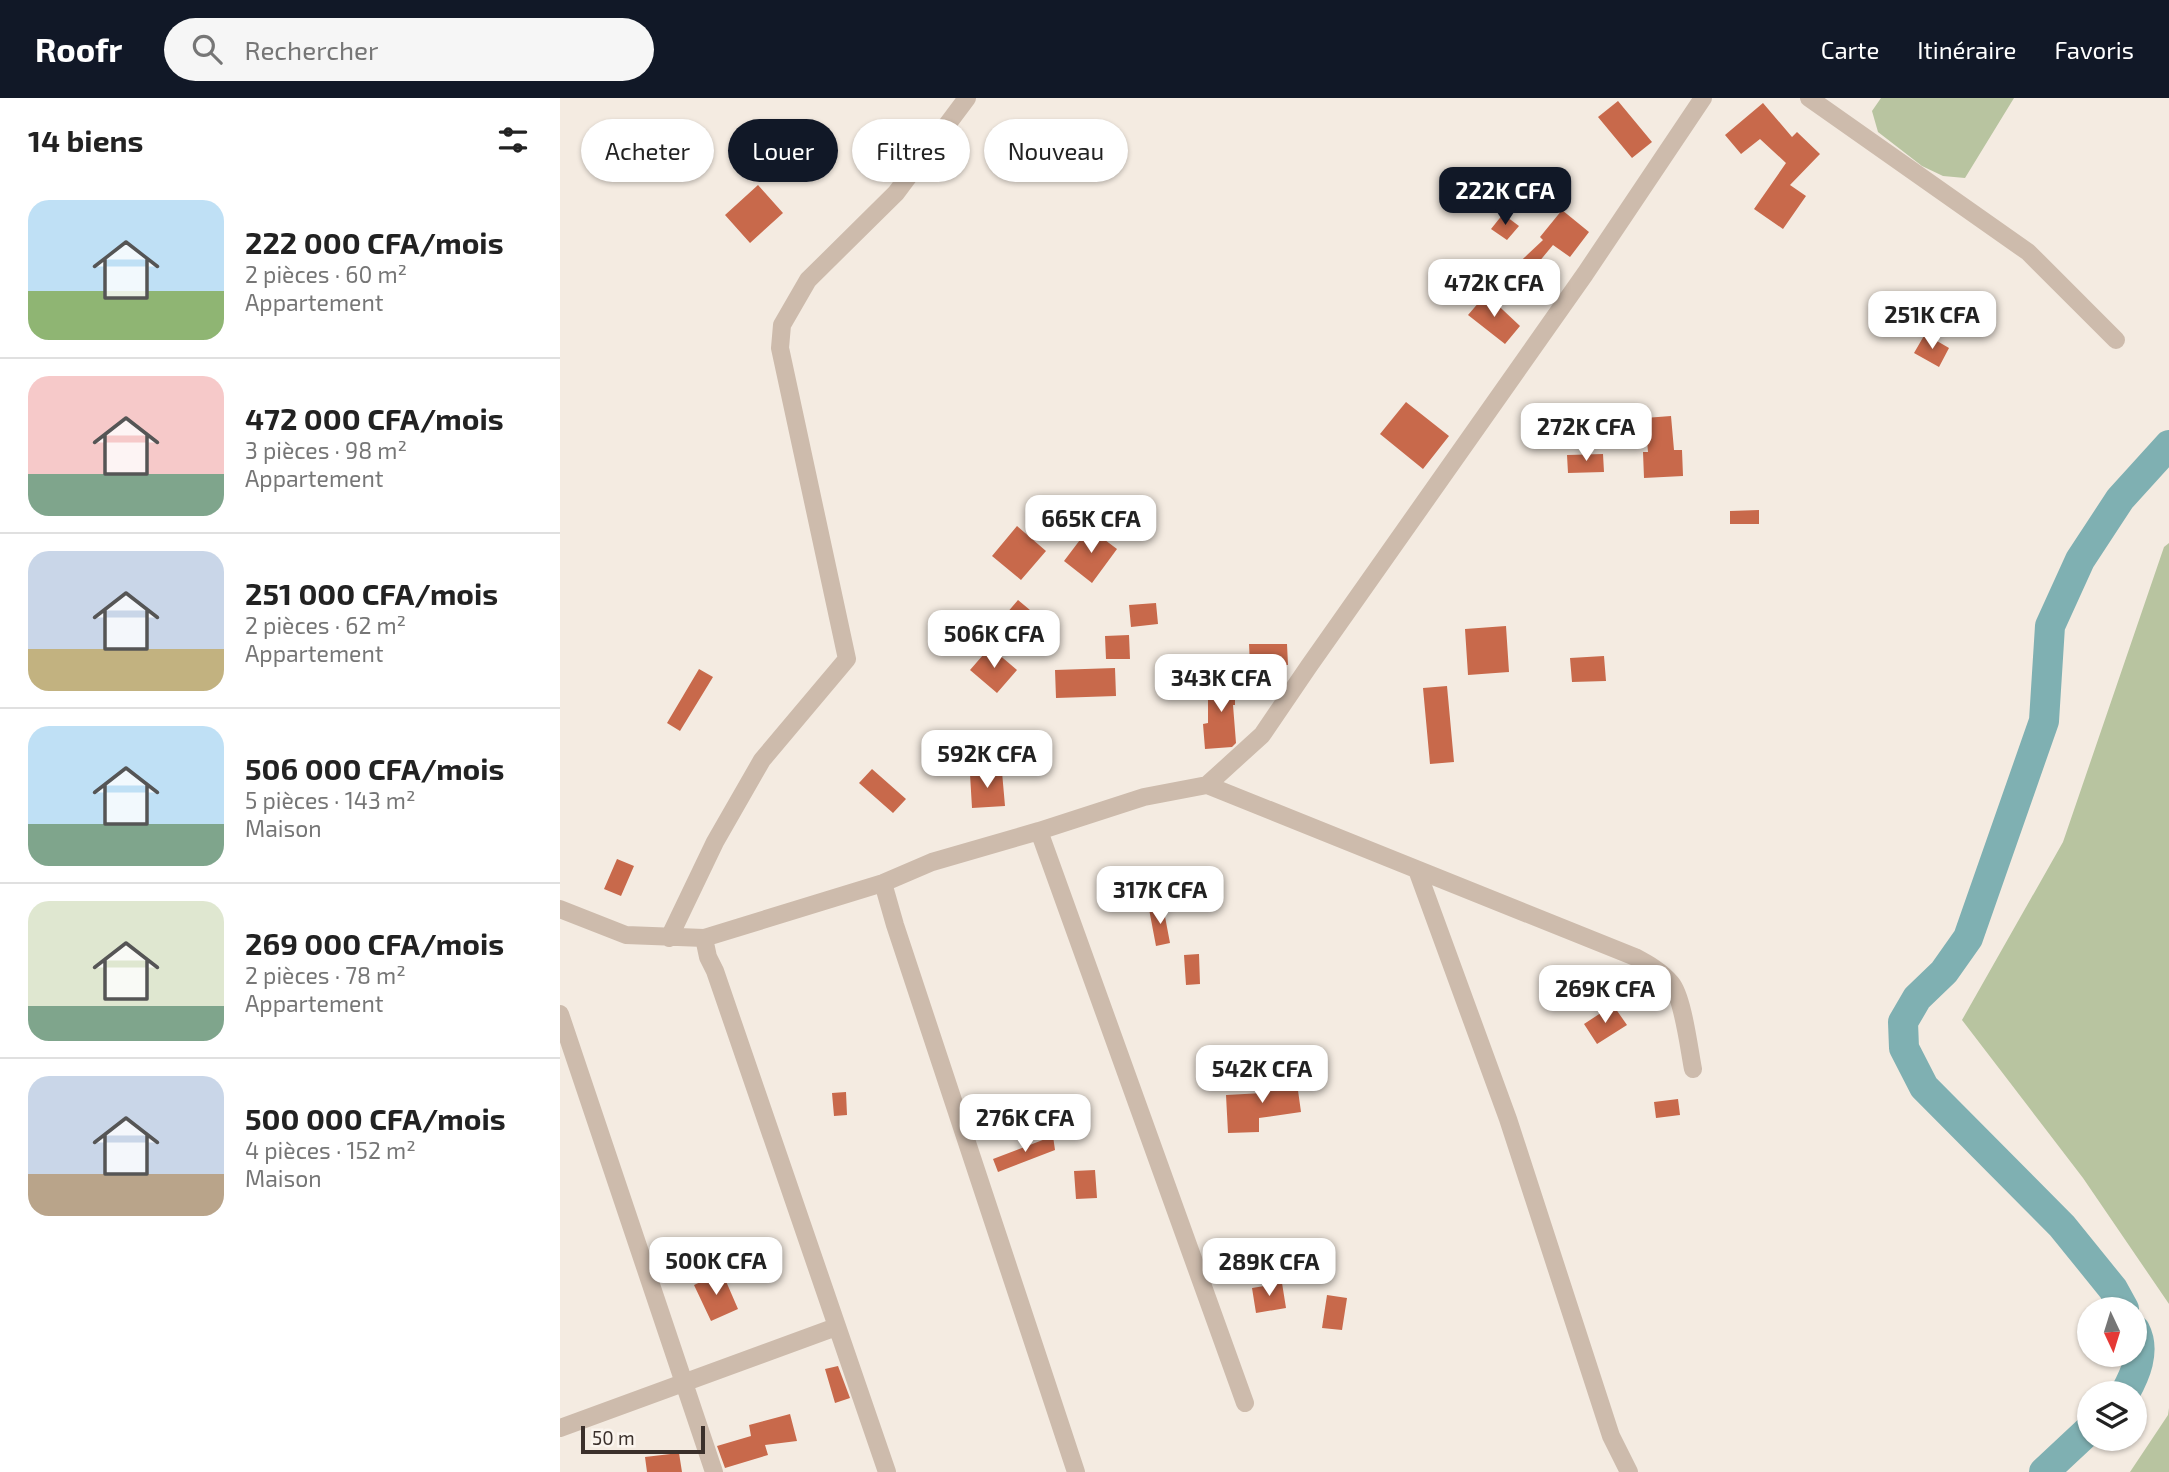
<!DOCTYPE html>
<html lang="fr">
<meta charset="utf-8">
<style>
:root{--surface:#fff;--page:#f6f6f6;--text:#222;--muted:#767676;--line:#e0e0e0;--accent:#111827}
body{margin:0;font-family:"Exo 2",sans-serif;background:var(--page);color:var(--text);height:100vh;display:flex;flex-direction:column;font-size:26px;white-space:nowrap}
*{box-sizing:border-box;margin:0}
p{font-size:23px;color:var(--muted)}
.icon{flex:none;width:38px;height:38px;fill:none;stroke:currentColor;stroke-width:2;stroke-linecap:round;stroke-linejoin:round}
.map{position:relative;flex:1;overflow:hidden}
.sheet{display:flex;flex-direction:column;background:var(--surface);width:560px}
.sheet>*{flex:none}
.hud{position:absolute;left:21px;top:21px;width:665px;height:63px;display:flex;gap:14px}
.needle{width:46px;rotate:176deg}
.buttons{position:absolute;left:1517px;top:1199px;display:grid;gap:14px}
.buttons a{display:grid;place-items:center;width:70px;height:70px;border-radius:50%;background:var(--surface);box-shadow:0 2px 5px #0004;font-size:35px}
.scale{position:absolute;left:21px;bottom:18px;width:124px;box-sizing:border-box;padding-left:7px;border:4px solid #3b302b;border-top:0;font-size:19px;line-height:24px;white-space:nowrap;color:#3b302b;-webkit-text-stroke:5px #fbf5ee;paint-order:stroke}
.price{position:absolute;translate:-50% -60px;padding:0 16px;border-radius:14px;background:#fff;color:#222;font-size:23px;line-height:46px;filter:drop-shadow(0 2px 4px #0008)}
.price::after{content:'';position:absolute;left:50%;top:42px;width:21px;height:16px;margin-left:-10px;background:inherit;clip-path:polygon(0 0,100% 0,50% 100%)}
.price.active{background:var(--accent);color:#fff}
ul{padding:0;list-style:none}
li{display:flex;align-items:center;gap:21px;height:175px;padding:0 28px}
li+li{border-top:2px solid var(--line)}
li span{display:grid;place-items:center;flex:none;width:196px;height:140px;border-radius:21px;color:#555}
li>.icon{margin-inline-start:auto}
span .icon{width:84px;height:84px;fill:#fffc;stroke-width:1}
li b{font-size:30px}
h2{display:flex;justify-content:space-between;align-items:center;height:84px;padding:0 28px;font-size:30px}
.chip{padding:0 24px;border-radius:32px;background:var(--surface);box-shadow:0 2px 5px #0004;font-size:24px;line-height:63px}
.chip.active{background:var(--accent);color:#fff}
header{display:flex;align-items:center;gap:42px;box-sizing:border-box;height:98px;padding:0 35px;background:var(--accent);color:#fff}
header strong{font-size:33px}
nav{display:flex;gap:38px;margin-inline-start:auto;font-size:24px}
.search{width:490px;height:63px;background:var(--page);display:flex;align-items:center;gap:18px;box-sizing:border-box;padding:0 24px;border-radius:38px;color:var(--muted);font-size:26px}
main{display:flex;flex:1;min-height:0}
.map>svg:first-child{display:block}
.green{fill:#b8c4a0}
.lines{fill:none;stroke-linecap:round;stroke-linejoin:round}
.river{stroke:#7fb0b2;stroke-width:30}
.building{fill:#c8694b}
.minor{stroke:#cdbbac;stroke-width:18}
</style>
<header>
<strong>Roofr</strong>
<div class="search"><svg class="icon" aria-label="search" viewBox="0 0 24 24"><circle cx="10" cy="10" r="6"/><path d="M15 15l6 6"/></svg>Rechercher</div>
<nav><a>Carte</a><a>Itinéraire</a><a>Favoris</a></nav>
</header>
<main>
<section class="sheet">
<h2>14 biens<svg class="icon" aria-label="filters" viewBox="0 0 24 24"><path d="M4 7h16M4 17h16"/><circle cx="9" cy="7" r="2"/><circle cx="15" cy="17" r="2"/></svg></h2>
<ul>
<li><span style="background:linear-gradient(#bfe0f5 65%,#8fb573 0)"><svg class="icon" aria-label="home" viewBox="0 0 24 24"><path d="M3 11l9-7 9 7M6 9v11h12V9"/></svg></span><div><b>222 000 CFA/mois</b><p>2 pièces · 60 m²</p><p>Appartement</p></div></li>
<li><span style="background:linear-gradient(#f6c9c9 70%,#7fa58c 0)"><svg class="icon" aria-label="home" viewBox="0 0 24 24"><path d="M3 11l9-7 9 7M6 9v11h12V9"/></svg></span><div><b>472 000 CFA/mois</b><p>3 pièces · 98 m²</p><p>Appartement</p></div></li>
<li><span style="background:linear-gradient(#c9d6e8 70%,#c2b280 0)"><svg class="icon" aria-label="home" viewBox="0 0 24 24"><path d="M3 11l9-7 9 7M6 9v11h12V9"/></svg></span><div><b>251 000 CFA/mois</b><p>2 pièces · 62 m²</p><p>Appartement</p></div></li>
<li><span style="background:linear-gradient(#bfe0f5 70%,#7fa58c 0)"><svg class="icon" aria-label="home" viewBox="0 0 24 24"><path d="M3 11l9-7 9 7M6 9v11h12V9"/></svg></span><div><b>506 000 CFA/mois</b><p>5 pièces · 143 m²</p><p>Maison</p></div></li>
<li><span style="background:linear-gradient(#dfe7d0 75%,#7fa58c 0)"><svg class="icon" aria-label="home" viewBox="0 0 24 24"><path d="M3 11l9-7 9 7M6 9v11h12V9"/></svg></span><div><b>269 000 CFA/mois</b><p>2 pièces · 78 m²</p><p>Appartement</p></div></li>
<li><span style="background:linear-gradient(#c9d6e8 70%,#b9a48a 0)"><svg class="icon" aria-label="home" viewBox="0 0 24 24"><path d="M3 11l9-7 9 7M6 9v11h12V9"/></svg></span><div><b>500 000 CFA/mois</b><p>4 pièces · 152 m²</p><p>Maison</p></div></li>
</ul>
</section>
<div class="map">
<svg width="1609" height="1374" viewBox="0 0 1609 1374">
<rect width="100%" height="100%" fill="#f4ebe1"/>
<path class="green" d="M1321,0H1454L1405,80L1383,78L1362,68L1318,34L1312,13Z
M1609,445V1206L1523,1080L1402,922L1503,744L1604,449Z
M1609,1310V1374H1570L1608,1317Z"/>
<g class="lines">
<path class="river" d="M1564,1211L1553,1191L1502,1128L1364,989L1344,950L1343,924L1357,900L1384,874L1408,840L1484,623L1490,528L1520,462L1560,401L1609,347
M1565,1295C1575,1277 1586,1253 1575,1232
M1484,1374L1530,1331"/>
</g>
<path class="building" d="M1058,3L1092,44L1072,60L1038,19Z
M1203,5L1232,39L1237,34L1260,56L1230,87L1246,98L1223,131L1194,111L1226,65L1200,41L1181,56L1165,37Z
M198,87L223,115L190,145L165,117Z
M1002,112L1029,134L1010,159L993,147L978,165L997,185L978,204L949,174L983,142L980,139Z
M943,116L959,128L947,142L931,131Z
M926,196L960,228L945,246L908,217Z
M1365,236L1389,250L1379,269L1354,255Z
M846,304L889,338L863,371L820,336Z
M1111,318L1114,352H1122L1123,378L1084,380L1083,354H1088L1085,320Z
M1043,356L1044,374L1008,375L1007,357Z
M1199,412V426H1170V413Z
M457,428L486,453L461,482L432,458Z
M529,430L557,451L532,485L504,463Z
M458,502L470,512L445,540L434,530Z
M596,505L598,526L571,529L569,507Z
M946,528L949,574L908,577L905,531Z
M569,537L570,561H546L545,538Z
M689,546H727L728,567H690Z
M430,549L457,572L437,595L410,572Z
M1044,558L1046,583L1012,584L1010,560Z
M555,570L556,598L496,600L495,572Z
M139,571L153,579L120,633L107,625Z
M675,580V607H673L676,645L672,649L645,651L643,626L648,625V581Z
M887,588L894,664L870,666L863,590Z
M312,671L346,701L333,715L299,685Z
M442,674L445,708L412,710L410,676Z
M57,761L74,768L61,798L44,791Z
M603,808L610,845L596,848L589,811Z
M639,856L640,886L626,887L624,857Z
M1053,907L1067,927L1037,946L1024,926Z
M736,978L741,1014L699,1020V1034L668,1035L666,997L703,995L701,983Z
M286,994L287,1017L274,1018L272,995Z
M1118,1001L1120,1017L1096,1020L1094,1004Z
M493,1038L495,1052L438,1074L433,1061Z
M535,1072L537,1100L516,1101L514,1073Z
M743,1144L744,1175H719L718,1145Z
M657,1147L678,1148L677,1171L656,1170Z
M162,1174L178,1211L151,1223L134,1187Z
M722,1185L726,1210L696,1215L692,1190Z
M767,1197L787,1200L782,1232L762,1230Z
M278,1268L290,1300L275,1305L265,1271Z
M230,1316L237,1343L205,1347L208,1357L165,1370L157,1348L191,1338L189,1327Z
M119,1355L122,1374H87L85,1359Z"/>
<g class="lines">
<path class="minor" d="M1249,0L1468,154L1556,242
M647,687L1075,859C1088,866 1101,873 1111,885C1123,899 1129,951 1133,971
M479,733L685,1305
M857,772L948,1021L1051,1338L1069,1374
M323,785L335,827L516,1374
M0,811L66,837L144,840L323,785L372,764L479,733L584,699L647,687L702,637L749,568L1025,176L1143,0
M109,840L155,744L202,662L287,561L220,250L222,227L248,182L336,95L407,0
M144,840L148,859L155,873L327,1374
M0,916L154,1374
M0,1330L276,1229"/>
</g>
</svg>
<div class="buttons">
<a><svg class="needle" viewBox="-14 -14 28 28"><path d="M0-13l5 13h-10z" fill="#e53935"/><path d="M0 13l5-13h-10z" fill="#767676"/></svg></a>
<a><svg class="icon" aria-label="layers" viewBox="0 0 24 24"><path d="M12 4l9 5-9 5-9-5zM3 14l9 5 9-5"/></svg></a>
</div>
<div class="scale">50 m</div>
<b class="price active" style="left:945px;top:129px">222K CFA</b>
<b class="price" style="left:934px;top:221px">472K CFA</b>
<b class="price" style="left:1372px;top:253px">251K CFA</b>
<b class="price" style="left:1026px;top:365px">272K CFA</b>
<b class="price" style="left:531px;top:457px">665K CFA</b>
<b class="price" style="left:434px;top:572px">506K CFA</b>
<b class="price" style="left:661px;top:616px">343K CFA</b>
<b class="price" style="left:427px;top:692px">592K CFA</b>
<b class="price" style="left:600px;top:828px">317K CFA</b>
<b class="price" style="left:1045px;top:927px">269K CFA</b>
<b class="price" style="left:702px;top:1007px">542K CFA</b>
<b class="price" style="left:465px;top:1056px">276K CFA</b>
<b class="price" style="left:156px;top:1199px">500K CFA</b>
<b class="price" style="left:709px;top:1200px">289K CFA</b>
<div class="hud">
<a class="chip">Acheter</a>
<a class="chip active">Louer</a>
<a class="chip">Filtres</a>
<a class="chip">Nouveau</a>
</div>
</div>
</main>
